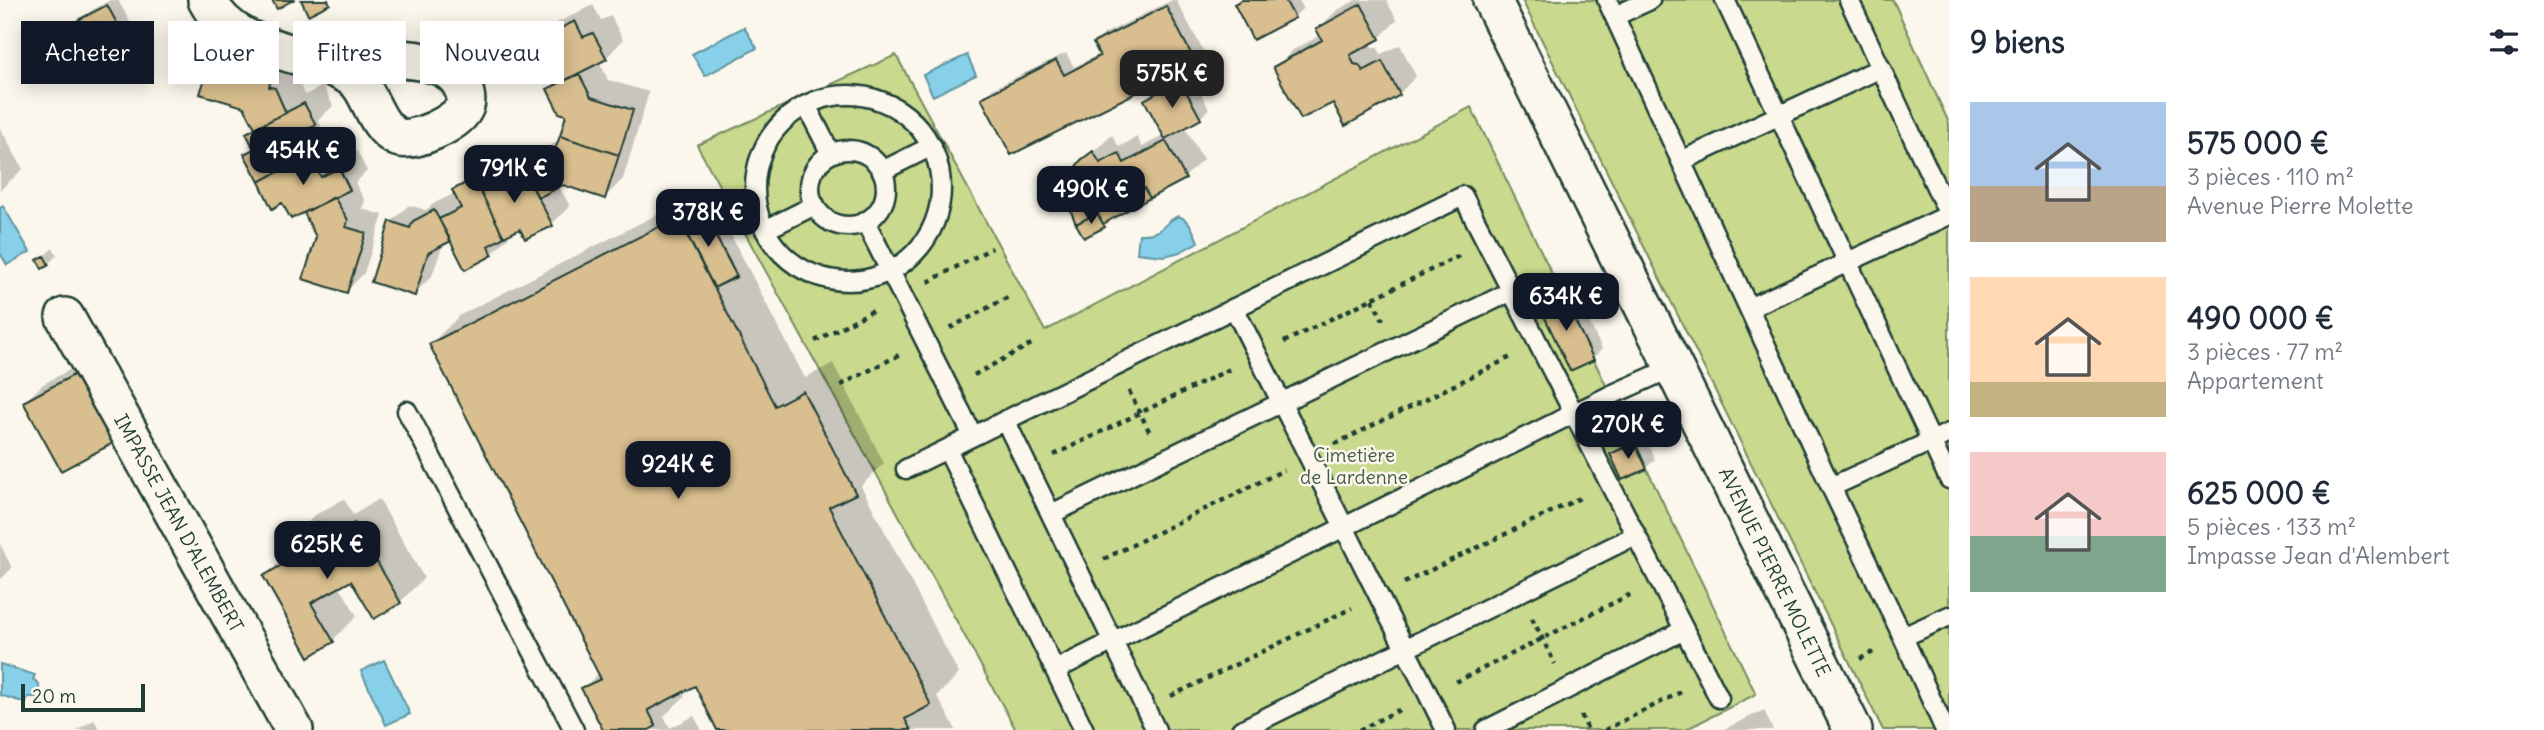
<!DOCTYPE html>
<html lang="fr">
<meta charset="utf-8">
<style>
:root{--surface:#fff;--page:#f6f6f7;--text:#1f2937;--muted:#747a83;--accent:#111827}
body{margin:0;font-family:Delius,sans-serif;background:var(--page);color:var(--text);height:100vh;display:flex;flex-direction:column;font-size:26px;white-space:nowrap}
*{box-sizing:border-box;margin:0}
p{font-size:23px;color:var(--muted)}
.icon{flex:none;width:38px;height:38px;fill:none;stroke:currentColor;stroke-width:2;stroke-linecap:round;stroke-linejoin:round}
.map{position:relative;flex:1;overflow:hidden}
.sheet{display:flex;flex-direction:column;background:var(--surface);width:595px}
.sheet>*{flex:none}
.top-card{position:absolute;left:21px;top:21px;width:665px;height:63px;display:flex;gap:14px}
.scale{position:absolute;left:21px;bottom:18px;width:124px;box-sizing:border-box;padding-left:7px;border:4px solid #1f3d34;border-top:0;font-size:19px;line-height:24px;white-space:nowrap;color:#1f3d34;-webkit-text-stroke:5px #fbf7ec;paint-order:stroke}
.price{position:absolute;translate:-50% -60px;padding:0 16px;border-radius:14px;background:var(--accent);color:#fff;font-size:23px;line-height:46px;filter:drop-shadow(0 2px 4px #0008)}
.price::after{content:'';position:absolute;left:50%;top:42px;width:21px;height:16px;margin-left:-10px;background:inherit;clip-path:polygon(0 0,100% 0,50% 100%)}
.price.active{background:#222;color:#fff}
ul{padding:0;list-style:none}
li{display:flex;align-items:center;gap:21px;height:175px;padding:0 21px}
li span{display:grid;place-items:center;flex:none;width:196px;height:140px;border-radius:0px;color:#555}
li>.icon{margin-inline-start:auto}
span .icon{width:84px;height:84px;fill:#fffc;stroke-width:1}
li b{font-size:30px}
h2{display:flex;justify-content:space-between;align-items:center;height:84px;padding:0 21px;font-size:30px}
.tag{padding:0 24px;border-radius:0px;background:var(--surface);box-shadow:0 4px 18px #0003;font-size:24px;line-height:63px}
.tag.active{background:var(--accent);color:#fff}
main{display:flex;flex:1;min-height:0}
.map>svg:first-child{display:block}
.green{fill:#c9d98d;stroke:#748b60;stroke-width:2}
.water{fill:#88d0e9;stroke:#5e95a1;stroke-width:2}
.shadow{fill:#0003}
.building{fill:#d9bf8f;stroke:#1f3d34;stroke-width:2}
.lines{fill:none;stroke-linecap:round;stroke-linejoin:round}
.lane-casing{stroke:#1f3d34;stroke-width:23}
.street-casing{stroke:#1f3d34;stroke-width:42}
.path{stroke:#1f3d34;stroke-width:4.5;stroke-dasharray:5 5;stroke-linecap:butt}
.lane{stroke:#fbf7ec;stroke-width:18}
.street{stroke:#fbf7ec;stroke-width:37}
.labels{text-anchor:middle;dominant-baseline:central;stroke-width:5;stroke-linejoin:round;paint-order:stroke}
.park-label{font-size:19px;fill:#415c46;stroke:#fbf7ec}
.street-label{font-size:19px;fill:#1f3d34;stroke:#fbf7ec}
</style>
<main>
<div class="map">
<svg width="1949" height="730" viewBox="0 0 1949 730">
<rect width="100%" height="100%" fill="#fbf7ec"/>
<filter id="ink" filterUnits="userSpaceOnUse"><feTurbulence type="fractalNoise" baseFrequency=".0143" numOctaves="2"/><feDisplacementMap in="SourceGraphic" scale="14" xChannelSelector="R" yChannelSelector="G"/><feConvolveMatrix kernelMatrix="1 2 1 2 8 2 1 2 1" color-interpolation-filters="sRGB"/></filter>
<g filter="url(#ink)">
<path class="green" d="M1522,0H1893L1949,123V730H1883Z
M896,55L1045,331L1471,107L1756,694L1685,730H1016L697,145Z"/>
<path class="water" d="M744,27L757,48L705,76L692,54Z
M967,55L976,75L933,96L923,75Z
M3,206L30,252L7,265L0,253V208Z
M1178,216C1189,219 1194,232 1198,242L1180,252L1164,256L1137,253L1139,234C1164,235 1161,224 1178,216Z
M384,660L410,714L386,725L361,671Z
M0,664L35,675L33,679L39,684V691L36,697H28L26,703L0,695Z"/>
<path class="shadow" d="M110,0H118L137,35L128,44L80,21L89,12Z
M1172,0H1176L1204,52L1195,61L983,98L992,89L1066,53L1074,67L1101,53L1095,43L1104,34Z
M1240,0H1299L1303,8L1294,17L1236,4Z
M1356,0H1386L1397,20L1379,38L1370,42L1372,47H1377L1381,54L1400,45L1416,76L1399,94L1334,100L1275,68L1293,50L1321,35L1318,29L1336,11Z
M593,5L601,20L611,16L623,40L606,58L599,61L608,80L649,92L623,179L605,197L562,183L558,185L570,206L552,224L521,227L508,233L509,236L492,254L451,239L443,244L432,276L414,294L391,222L409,205L426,210L433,204L455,193L454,191L472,173L513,152L522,169L542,149L560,141L568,114L549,90L557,82L546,62L518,50L536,33Z
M233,32L293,71L305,95L323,86L333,106L318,120L339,161L357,151L367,171L355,183L365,201L362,209L383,215L364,273L347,291L305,211L283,201L246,154L255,146L248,133L256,126L216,50Z
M1190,72L1209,109L1200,118L1184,126L1203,159L1185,177L1114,216L1104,226L1075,169L1112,135L1119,147L1137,137L1142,147L1165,135L1146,100L1155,91Z
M0,128L23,169L0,190Z
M707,189L805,378L833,363L884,463L861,486L959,674L937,696L956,730H717L718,729L695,684L682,691L685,696L664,716L670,728L694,716L702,730H605L583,689L600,672L431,344L460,315Z
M53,248L57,255L48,264L39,260Z
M1572,286L1602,349L1593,358L1541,305L1550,296Z
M99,354L135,421L25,402L43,384Z
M1644,435L1655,459L1646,468L1612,455L1621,446Z
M344,499L353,515L379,499L424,578L400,602L351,578L339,585L357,616L332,641L265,576L295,548L291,540L315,515Z
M0,544L12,568L0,580Z
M1764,710L1773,730H1722Z
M94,720L100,730H76Z"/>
<path class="building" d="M272,0H293L277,9Z
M301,0H328L330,4L308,15Z
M1242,0H1285L1295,18L1253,40L1234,4Z
M1361,4L1380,39L1350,55L1354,64L1359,65L1363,71L1382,61L1400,95L1345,126L1333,103L1301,119L1273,67L1322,40L1316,29Z
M107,5L129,45L100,61L78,20Z
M1166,6L1196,63L1011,155L981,98L1056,60L1064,75L1100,56L1093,43Z
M575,21L583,37L593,33L607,59L556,85L545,64L527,73L516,50Z
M214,49L274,67L269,87L275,88L286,113L255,128L244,107L200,94Z
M579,74L591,97L633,110L619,155L560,136L566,115L559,113L547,89Z
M1180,80L1201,119L1165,139L1144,100Z
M304,103L316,125L299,134L310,155L259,182L244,154L254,149L246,133Z
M560,136L619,155L605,199L563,185L538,198L522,167L548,154L553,155Z
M1166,141L1186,179L1150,198L1144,188L1120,201L1126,211L1103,224L1097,213L1076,224L1065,197L1068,177L1081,160L1093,151L1100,163L1119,153L1124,163Z
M310,155L321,177L339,168L350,190L291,219L282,203L272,209L259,182Z
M495,168L504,186L526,174L553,226L525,239L520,229L504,237L474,179Z
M474,179L504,237L488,246L493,255L465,270L439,219L461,208L452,190Z
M1144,188L1150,198L1126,211L1120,201Z
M334,197L348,220L346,227L366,233L347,293L303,279L316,237L304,213Z
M434,210L451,241L428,253L415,296L371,282L390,221L410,228L413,221Z
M702,210L737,277L714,288L680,222Z
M702,210L737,276L714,288L680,222Z
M1097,213L1105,227L1084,238L1076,224Z
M678,217L775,406L803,391L856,494L829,507L931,705L905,719L911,730H717L695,686L648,710L656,726L649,730H603L581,688L601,679L429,344Z
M44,256L49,265L42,269L37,260Z
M1562,294L1594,360L1570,371L1539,305Z
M81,371L119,440L61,471L23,402Z
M1635,443L1647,469L1622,480L1610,454Z
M319,522L328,538L354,523L401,603L374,619L351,581L311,603L334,642L309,657L263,576L297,556L288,539Z"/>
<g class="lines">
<defs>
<path id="lane" d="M1607,0L1831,487L1949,433
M1725,0L1949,479
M1615,16L1650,0
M755 188a93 93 0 1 1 186 0a93 93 0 1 1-186 0Z
M806,105L831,154
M810 188a38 38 0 1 1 76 0a38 38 0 1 1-76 0Z
M1681,161L1881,68
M882,171L932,146
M865,221L973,436
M765,230L815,205
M1234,308L1446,730
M1749,308L1949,215L1849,0
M407,411L574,730
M1005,420L1156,730
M947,449L1463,196L1719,698
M906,469L947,449L1055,670
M1831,487L1903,637
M1051,514L1512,291
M1084,730L1055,670L1611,395L1674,367
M1241,730L1636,535
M1486,730L1684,630
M1945,730L1903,637L1949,616"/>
<path id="street" d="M207,0C232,47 280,47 324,64C333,68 345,72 353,78C370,89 373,125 397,137C412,144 459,123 465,106C467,99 465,92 462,86C444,47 358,60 323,64
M1492,0L1853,730
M65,317L294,730"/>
</defs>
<use href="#lane" class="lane-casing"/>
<use href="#street" class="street-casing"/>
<path class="path" d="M928,282L992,248
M1372,299L1383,320
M950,328L1010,296
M815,341L876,309
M1284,342L1461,255
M974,375L1035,342
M841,385L899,355
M1129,391L1150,433
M1335,444L1513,356
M1054,455L1232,368
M1104,559L1284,470
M1404,583L1582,497
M1532,618L1555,664
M1860,659L1877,650
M1456,682L1633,593
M1171,696L1352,608
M1581,715L1588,730
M1359,730L1401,709
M1605,730L1683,691"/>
<use href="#lane" class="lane"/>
<use href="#street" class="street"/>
</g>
</g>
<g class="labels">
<g class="park-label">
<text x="1354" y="455">Cimetière<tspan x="1354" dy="22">de Lardenne</tspan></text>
</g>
<g class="street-label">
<text transform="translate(179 523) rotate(61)">IMPASSE JEAN D'ALEMBERT</text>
<text transform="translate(1775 572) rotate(64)">AVENUE PIERRE MOLETTE</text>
</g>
</g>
</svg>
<div class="scale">20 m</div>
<b class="price active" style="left:1172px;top:110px">575K €</b>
<b class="price" style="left:303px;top:187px">454K €</b>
<b class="price" style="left:514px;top:205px">791K €</b>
<b class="price" style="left:1091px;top:226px">490K €</b>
<b class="price" style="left:708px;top:249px">378K €</b>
<b class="price" style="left:1566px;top:333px">634K €</b>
<b class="price" style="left:1628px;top:461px">270K €</b>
<b class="price" style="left:678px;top:501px">924K €</b>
<b class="price" style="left:327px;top:581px">625K €</b>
<div class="top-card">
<a class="tag active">Acheter</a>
<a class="tag">Louer</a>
<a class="tag">Filtres</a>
<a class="tag">Nouveau</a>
</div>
</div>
<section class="sheet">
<h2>9 biens<svg class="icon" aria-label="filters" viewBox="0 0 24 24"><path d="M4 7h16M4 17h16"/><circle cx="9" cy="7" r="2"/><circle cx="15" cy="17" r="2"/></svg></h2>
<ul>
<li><span style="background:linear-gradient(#a9c7e8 60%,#b9a48a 0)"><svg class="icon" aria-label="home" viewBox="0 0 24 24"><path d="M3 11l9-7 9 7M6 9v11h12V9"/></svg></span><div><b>575 000 €</b><p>3 pièces · 110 m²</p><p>Avenue Pierre Molette</p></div></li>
<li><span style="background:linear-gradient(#ffd9b3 75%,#c2b280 0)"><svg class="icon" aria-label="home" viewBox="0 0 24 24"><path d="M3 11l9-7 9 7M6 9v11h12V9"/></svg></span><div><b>490 000 €</b><p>3 pièces · 77 m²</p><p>Appartement</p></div></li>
<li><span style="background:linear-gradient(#f6c9c9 60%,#7fa58c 0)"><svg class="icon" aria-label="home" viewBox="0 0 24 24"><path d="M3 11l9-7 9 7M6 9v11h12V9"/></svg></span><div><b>625 000 €</b><p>5 pièces · 133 m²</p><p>Impasse Jean d'Alembert</p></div></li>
</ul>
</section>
</main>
